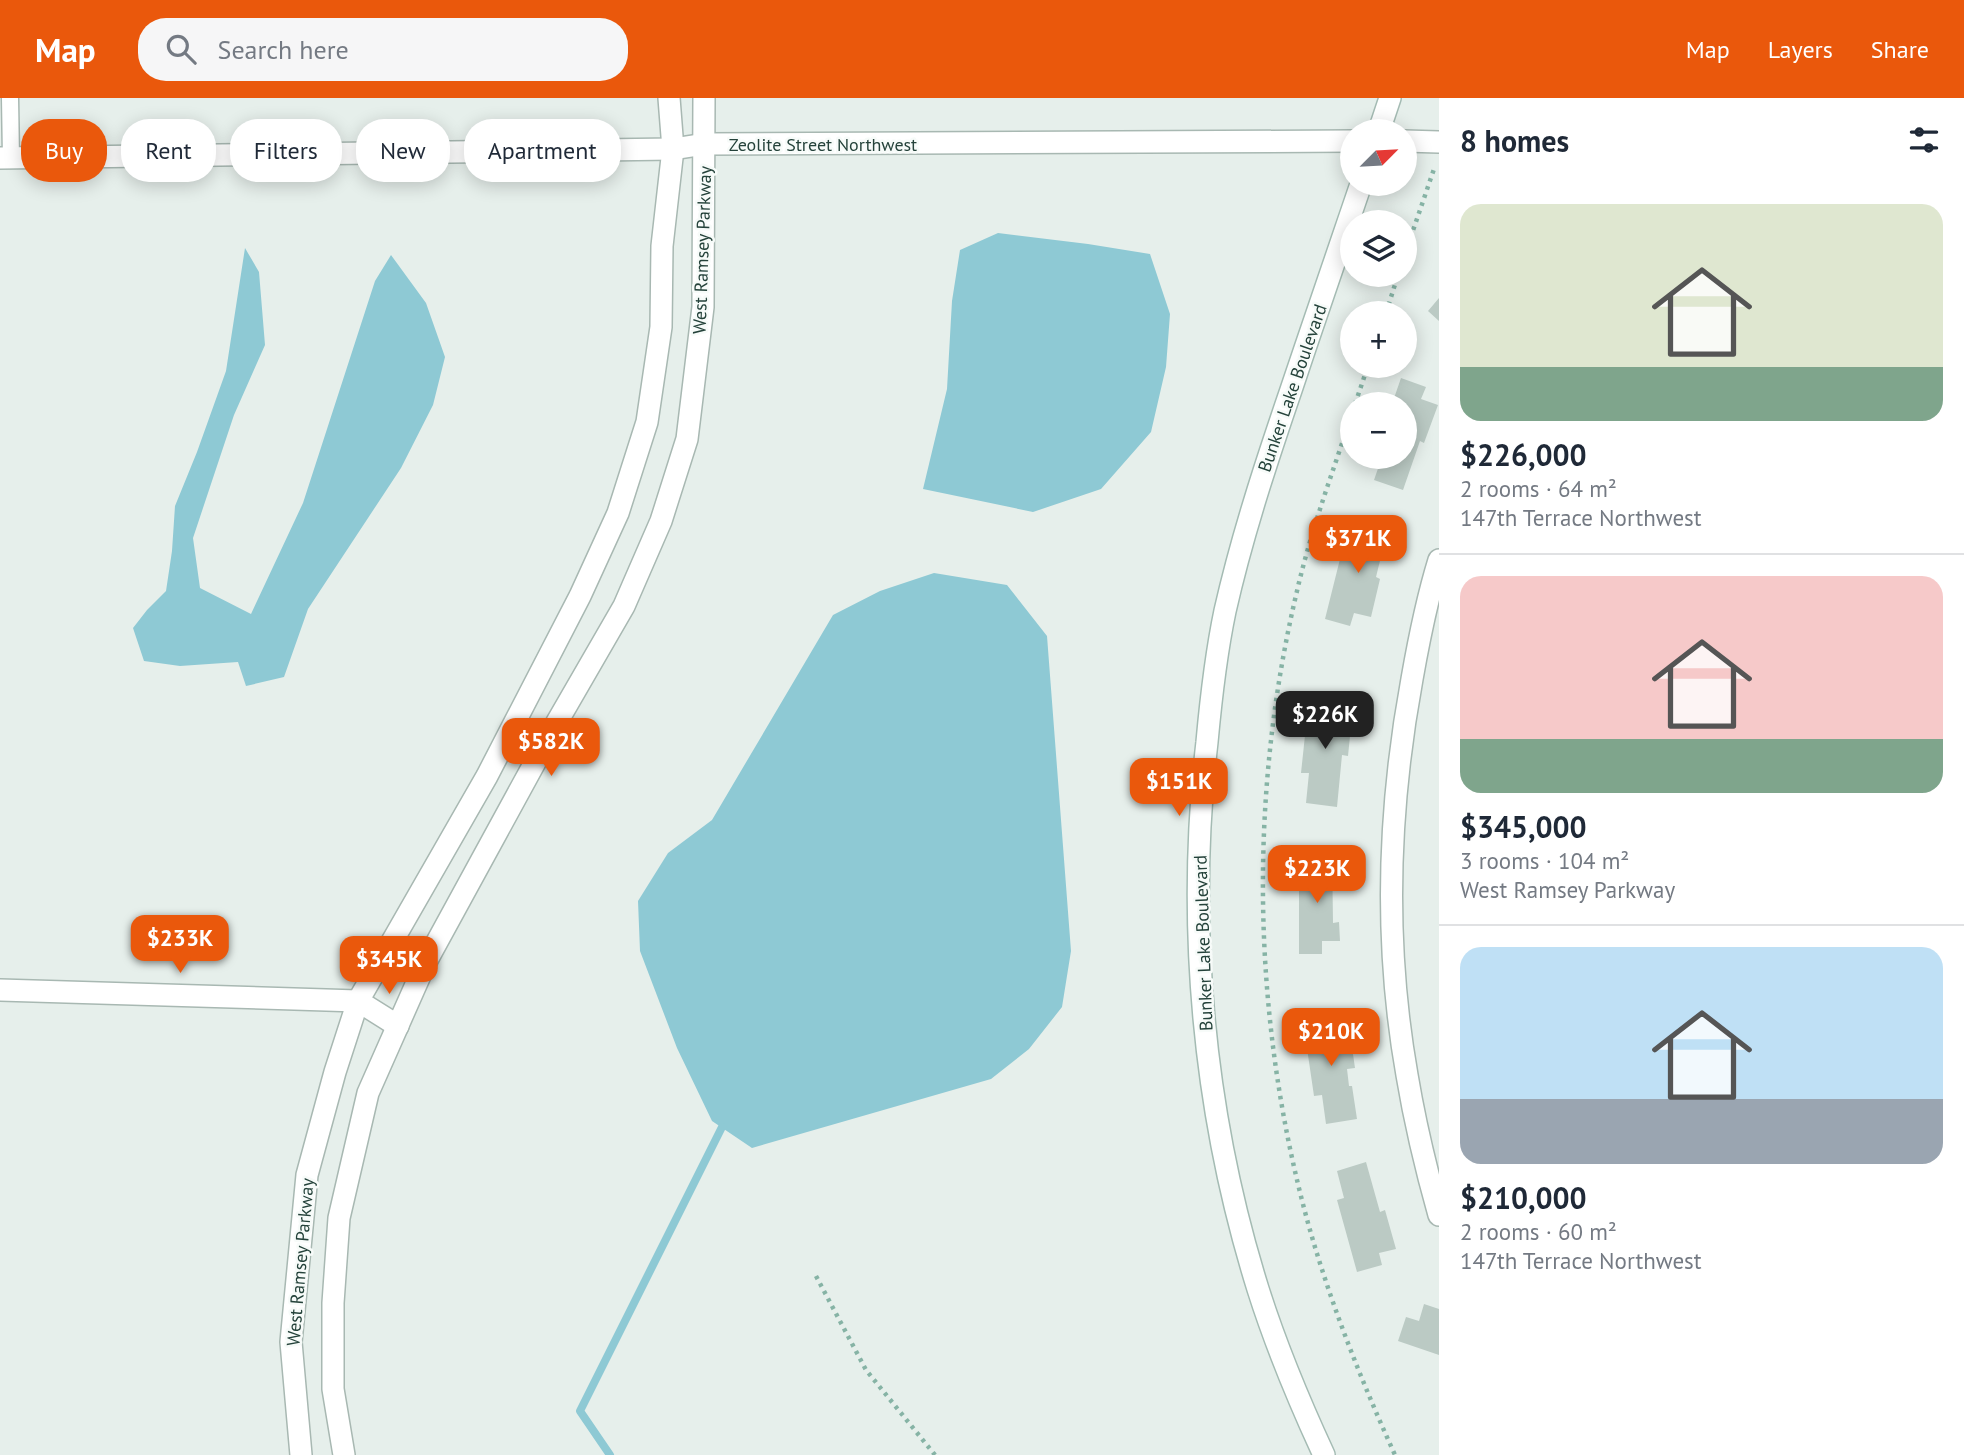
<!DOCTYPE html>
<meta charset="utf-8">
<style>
:root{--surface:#fff;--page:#f6f6f7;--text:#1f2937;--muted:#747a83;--line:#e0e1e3;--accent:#ea580c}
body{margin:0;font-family:"PT Sans",sans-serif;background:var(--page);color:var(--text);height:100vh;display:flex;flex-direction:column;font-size:26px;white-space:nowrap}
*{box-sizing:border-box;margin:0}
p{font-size:23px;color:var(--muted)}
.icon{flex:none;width:38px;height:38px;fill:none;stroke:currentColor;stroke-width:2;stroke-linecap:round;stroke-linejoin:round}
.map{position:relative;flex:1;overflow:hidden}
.drawer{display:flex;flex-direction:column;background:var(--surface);width:525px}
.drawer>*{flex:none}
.guide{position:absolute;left:21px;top:21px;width:665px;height:63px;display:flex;gap:14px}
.needle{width:46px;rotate:66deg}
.controls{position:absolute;left:1340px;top:21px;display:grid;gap:14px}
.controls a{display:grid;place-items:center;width:77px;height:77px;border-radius:50%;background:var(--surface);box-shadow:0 4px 18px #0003;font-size:35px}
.price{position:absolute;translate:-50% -60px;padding:0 16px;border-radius:14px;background:var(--accent);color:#fff;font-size:23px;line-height:46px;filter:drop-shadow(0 2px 4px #0008)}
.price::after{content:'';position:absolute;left:50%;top:42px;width:21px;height:16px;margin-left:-10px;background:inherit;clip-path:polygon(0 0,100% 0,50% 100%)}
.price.selected{background:#222;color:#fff}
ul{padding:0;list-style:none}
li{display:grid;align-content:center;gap:14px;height:371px;padding:0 21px}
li+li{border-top:2px solid var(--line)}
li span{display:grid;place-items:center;height:217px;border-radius:21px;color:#555}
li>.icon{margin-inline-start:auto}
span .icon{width:126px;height:126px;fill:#fffc;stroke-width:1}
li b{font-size:30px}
h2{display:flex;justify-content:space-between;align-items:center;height:84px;padding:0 21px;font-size:30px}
.chip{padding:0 24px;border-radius:28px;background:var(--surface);box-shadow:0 4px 18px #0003;font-size:24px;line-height:63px}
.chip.selected{background:var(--accent);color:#fff}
header{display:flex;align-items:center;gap:42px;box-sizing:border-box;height:98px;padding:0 35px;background:var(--accent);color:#fff}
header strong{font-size:33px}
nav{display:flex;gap:38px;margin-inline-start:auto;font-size:24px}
.search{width:490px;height:63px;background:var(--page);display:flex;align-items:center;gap:18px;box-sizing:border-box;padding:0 24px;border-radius:28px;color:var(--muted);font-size:26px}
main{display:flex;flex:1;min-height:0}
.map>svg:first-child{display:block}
.water{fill:#8ec9d4}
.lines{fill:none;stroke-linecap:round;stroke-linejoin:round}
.stream{stroke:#8ec9d4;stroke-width:8}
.building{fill:#bbcac4}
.service-casing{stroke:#a8b8b2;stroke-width:19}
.minor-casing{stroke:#a8b8b2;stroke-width:24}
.tertiary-casing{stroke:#a8b8b2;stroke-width:24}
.secondary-casing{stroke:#a4bbb3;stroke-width:24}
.path{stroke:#86b3a5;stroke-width:4.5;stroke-dasharray:3.5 5;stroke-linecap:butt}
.service{stroke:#fff;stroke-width:16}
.minor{stroke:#fff;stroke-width:21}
.tertiary{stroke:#fff;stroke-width:21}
.secondary{stroke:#fff;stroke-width:21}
.labels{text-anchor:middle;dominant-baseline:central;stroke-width:5;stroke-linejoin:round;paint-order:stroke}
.street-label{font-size:18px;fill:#24423a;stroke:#f7fbf9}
</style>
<header>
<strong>Map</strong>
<div class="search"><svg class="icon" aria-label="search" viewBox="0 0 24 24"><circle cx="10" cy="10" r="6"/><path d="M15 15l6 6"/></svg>Search here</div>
<nav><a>Map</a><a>Layers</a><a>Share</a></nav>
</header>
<main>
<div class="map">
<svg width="1439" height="1357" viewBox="0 0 1439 1357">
<rect width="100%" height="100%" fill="#e6efeb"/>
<path class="water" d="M998,135L1088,146L1150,156L1170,216L1166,269L1151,334L1101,391L1033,414L923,391L947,291L952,203L960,152Z
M245,150L259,174L265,247L234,317L193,440L200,490L251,516L303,405L375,183L391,157L426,205L445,259L433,307L401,370L308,511L284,579L246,588L238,564L180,568L144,563L133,530L147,512L166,493L172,453L175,408L197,354L226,273Z
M934,475L1007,487L1047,538L1071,853L1062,909L1029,951L991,981L752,1050L712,1023L677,950L640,853L638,803L668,755L712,722L833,517L880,493Z"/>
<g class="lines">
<path class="stream" d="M610,1357L580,1313L722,1029"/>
</g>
<path class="building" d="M1439,200V223L1428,213Z
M1401,280L1426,289L1421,301L1438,307L1424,345L1420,343L1403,392L1374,382L1382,359H1405V306H1392Z
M1358,422L1388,430L1376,479L1380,481L1371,519L1354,515L1350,528L1325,521L1343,449L1351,451Z
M1309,600L1337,603L1336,616L1352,618L1348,658L1342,657L1337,709L1306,705L1309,675H1301Z
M1332,754L1333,825L1339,824L1340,843H1322V856H1299V784H1307L1306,755Z
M1329,919L1331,931L1349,929L1355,970L1347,971L1349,988H1352L1357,1021L1326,1026L1322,997L1314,998L1303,923Z
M1366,1064L1380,1114L1385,1112L1396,1151L1379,1155L1382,1167L1357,1174L1337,1102L1344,1100L1337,1073Z
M1424,1206L1439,1211V1257L1398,1243L1406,1219L1419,1223Z"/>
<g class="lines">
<defs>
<path id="service" d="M10,0L11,60"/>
<path id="minor" d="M1405,43L1439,44
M0,60L673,51L705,46L1353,43
M1439,462C1427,501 1419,541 1412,581C1388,711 1384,847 1407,977C1415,1025 1426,1071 1439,1117
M0,892L358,903L398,928"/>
<path id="tertiary" d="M301,1357L291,1244L307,1077L335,974L358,903L487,678L580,498L618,415L647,324L661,229L662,148L673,51L669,0
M344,1357L333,1291V1205L339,1120L368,995L426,864L557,624L624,508L661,423L687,341L703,209L704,0"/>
<path id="secondary" d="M1379,33L1390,0
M1324,1357C1299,1303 1276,1248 1258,1191C1203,1015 1186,827 1207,644C1211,600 1216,556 1225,513C1242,438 1266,365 1291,292C1314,223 1338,154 1361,86"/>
</defs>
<use href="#service" class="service-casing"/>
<use href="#minor" class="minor-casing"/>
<use href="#tertiary" class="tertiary-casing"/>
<use href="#secondary" class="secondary-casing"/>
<path class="path" d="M1405,156L1434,71
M1386,215L1398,177
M1355,306L1368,268
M1353,313C1333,373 1311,432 1297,493C1248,699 1252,921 1308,1125C1330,1204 1361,1282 1395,1357
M816,1178L866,1272L935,1357"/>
<use href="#service" class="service"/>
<use href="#minor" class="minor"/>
<use href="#tertiary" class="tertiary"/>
<use href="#secondary" class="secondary"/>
</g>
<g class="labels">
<g class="street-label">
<text x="823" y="46">Zeolite Street Northwest</text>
<text transform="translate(702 152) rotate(-88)">West Ramsey Parkway</text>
<text transform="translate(1292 290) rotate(-71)">Bunker Lake Boulevard</text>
<text transform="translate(1203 845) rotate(-92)">Bunker Lake Boulevard</text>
<text transform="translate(300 1164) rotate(-85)">West Ramsey Parkway</text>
</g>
</g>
</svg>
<div class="controls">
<a><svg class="needle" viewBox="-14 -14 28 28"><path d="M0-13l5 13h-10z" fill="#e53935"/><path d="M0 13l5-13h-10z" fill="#747a83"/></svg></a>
<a><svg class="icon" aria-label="layers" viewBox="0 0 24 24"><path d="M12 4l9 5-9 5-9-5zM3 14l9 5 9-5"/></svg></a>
<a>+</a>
<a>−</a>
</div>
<b class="price" style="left:1358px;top:477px">$371K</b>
<b class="price selected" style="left:1325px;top:653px">$226K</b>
<b class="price" style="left:551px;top:680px">$582K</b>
<b class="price" style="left:1179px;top:720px">$151K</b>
<b class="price" style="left:1317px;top:807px">$223K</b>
<b class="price" style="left:180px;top:877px">$233K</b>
<b class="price" style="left:389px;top:898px">$345K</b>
<b class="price" style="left:1331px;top:970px">$210K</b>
<div class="guide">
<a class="chip selected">Buy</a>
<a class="chip">Rent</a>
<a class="chip">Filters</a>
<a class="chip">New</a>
<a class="chip">Apartment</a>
</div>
</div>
<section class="drawer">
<h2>8 homes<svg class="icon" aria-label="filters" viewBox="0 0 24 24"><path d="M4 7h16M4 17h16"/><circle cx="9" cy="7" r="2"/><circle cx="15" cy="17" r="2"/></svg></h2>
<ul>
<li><span style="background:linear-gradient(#dfe7d0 75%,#7fa58c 0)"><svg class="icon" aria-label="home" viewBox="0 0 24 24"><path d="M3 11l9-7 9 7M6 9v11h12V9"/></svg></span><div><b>$226,000</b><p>2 rooms · 64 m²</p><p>147th Terrace Northwest</p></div></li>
<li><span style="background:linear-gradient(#f6c9c9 75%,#7fa58c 0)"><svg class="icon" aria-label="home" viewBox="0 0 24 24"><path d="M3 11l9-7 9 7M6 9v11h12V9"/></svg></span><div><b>$345,000</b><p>3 rooms · 104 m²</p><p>West Ramsey Parkway</p></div></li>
<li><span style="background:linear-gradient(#bfe0f5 70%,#9aa5b1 0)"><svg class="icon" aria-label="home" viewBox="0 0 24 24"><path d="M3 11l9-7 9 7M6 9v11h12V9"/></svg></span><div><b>$210,000</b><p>2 rooms · 60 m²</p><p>147th Terrace Northwest</p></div></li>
</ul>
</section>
</main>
